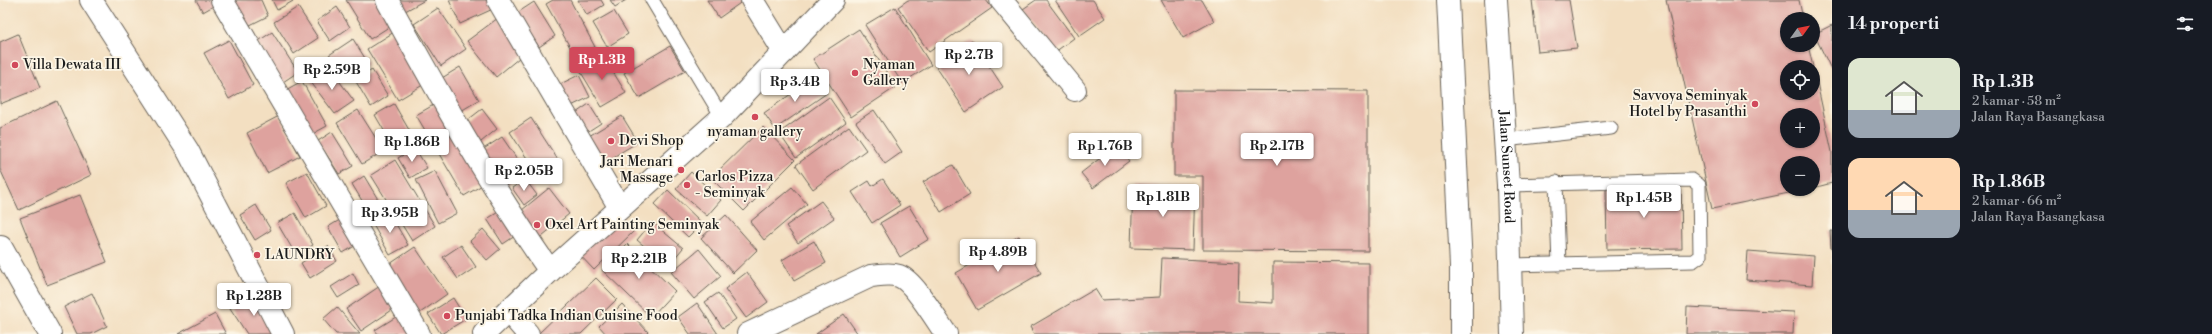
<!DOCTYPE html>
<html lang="id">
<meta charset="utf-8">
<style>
:root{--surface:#171b24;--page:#20242c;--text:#f1f3f6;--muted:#9ea1a6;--accent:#d1495b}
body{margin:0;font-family:"Libre Bodoni",serif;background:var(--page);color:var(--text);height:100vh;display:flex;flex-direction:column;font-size:15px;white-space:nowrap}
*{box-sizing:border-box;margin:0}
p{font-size:13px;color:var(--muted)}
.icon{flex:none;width:22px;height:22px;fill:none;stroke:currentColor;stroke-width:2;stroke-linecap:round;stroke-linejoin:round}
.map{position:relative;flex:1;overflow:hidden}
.panel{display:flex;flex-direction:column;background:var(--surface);width:380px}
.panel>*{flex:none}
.needle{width:26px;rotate:57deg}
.tools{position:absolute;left:1780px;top:12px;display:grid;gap:8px}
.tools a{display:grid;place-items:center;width:40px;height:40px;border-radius:50%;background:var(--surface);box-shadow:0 1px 3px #0004;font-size:20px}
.price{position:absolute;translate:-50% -34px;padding:0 9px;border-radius:4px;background:#fff;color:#222;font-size:13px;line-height:26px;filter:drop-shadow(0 1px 2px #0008)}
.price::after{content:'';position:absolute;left:50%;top:24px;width:12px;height:9px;margin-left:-6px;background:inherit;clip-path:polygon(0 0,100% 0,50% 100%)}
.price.active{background:var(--accent);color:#fff}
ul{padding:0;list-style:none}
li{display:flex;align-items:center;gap:12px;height:100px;padding:0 16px}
li span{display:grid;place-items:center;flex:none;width:112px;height:80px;border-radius:12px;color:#555}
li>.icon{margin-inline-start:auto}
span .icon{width:48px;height:48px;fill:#fffc;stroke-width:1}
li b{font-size:17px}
h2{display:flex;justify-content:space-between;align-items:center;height:48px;padding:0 16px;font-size:17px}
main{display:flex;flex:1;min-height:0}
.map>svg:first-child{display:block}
.building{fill:#dea29e;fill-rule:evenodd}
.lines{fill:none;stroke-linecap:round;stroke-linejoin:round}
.lane-casing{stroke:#676056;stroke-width:15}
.street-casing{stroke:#676056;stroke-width:24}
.secondary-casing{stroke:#676056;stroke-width:24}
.highway-casing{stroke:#676056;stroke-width:24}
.lane{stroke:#fff;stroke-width:13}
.street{stroke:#fff;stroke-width:22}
.secondary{stroke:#fff;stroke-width:22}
.highway{stroke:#fff;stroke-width:22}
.poi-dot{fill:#d1495b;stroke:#fcf5e5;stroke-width:1.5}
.labels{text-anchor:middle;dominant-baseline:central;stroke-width:3.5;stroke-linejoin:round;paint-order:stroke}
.poi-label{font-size:14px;fill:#1c1c1c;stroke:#fcf5e5;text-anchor:start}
.street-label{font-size:14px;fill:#1c1c1c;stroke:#fcf5e5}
</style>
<main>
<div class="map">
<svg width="1832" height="334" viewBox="0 0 1832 334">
<rect width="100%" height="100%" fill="#fcf5e5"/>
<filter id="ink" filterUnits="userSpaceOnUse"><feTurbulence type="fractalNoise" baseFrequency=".025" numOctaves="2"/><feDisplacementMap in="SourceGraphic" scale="8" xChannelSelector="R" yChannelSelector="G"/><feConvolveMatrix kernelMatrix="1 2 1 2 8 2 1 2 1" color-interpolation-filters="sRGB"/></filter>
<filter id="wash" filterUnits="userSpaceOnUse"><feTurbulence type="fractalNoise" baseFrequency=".012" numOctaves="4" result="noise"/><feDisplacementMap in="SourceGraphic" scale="16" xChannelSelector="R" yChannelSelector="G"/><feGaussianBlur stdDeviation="0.9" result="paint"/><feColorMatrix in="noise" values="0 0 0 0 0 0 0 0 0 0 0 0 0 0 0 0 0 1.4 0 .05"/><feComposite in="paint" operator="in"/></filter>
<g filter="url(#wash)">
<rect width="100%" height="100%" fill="#f3dfc1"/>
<g id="blocks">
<path class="building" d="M196,0H212L215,5L203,12Z
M233,0H261L268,16L246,27Z
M272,0H295L277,10Z
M346,0H377L392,25L370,39Z
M390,0H425L398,15Z
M449,0H491L495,8L460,24Z
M553,0H570L595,47L576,58L546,4Z
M578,0H601L604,5L587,15Z
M610,0H626L615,7Z
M707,0H742L743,1L719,18Z
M908,0H986L992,8L929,52L898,7Z
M1036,0H1046L1074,38L1055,52L1023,9Z
M1055,0H1093L1105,18L1079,36Z
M1161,0H1202L1214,21L1183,38Z
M1532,0H1569L1577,48L1538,52Z
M1666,0H1799L1803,19H1787V45H1808L1813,67H1787V93H1813L1814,69L1832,152V183L1813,188V163H1787V189L1803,190L1712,209ZM1787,115H1813V141H1787Z
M534,2L555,36L539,47L517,13Z
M298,7L318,38L294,54L274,22Z
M337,7L350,27L330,41L317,21Z
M895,7L931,65L902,83L865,25Z
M438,8L466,49L441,66L414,24Z
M614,11L628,34L607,47L593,23Z
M498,18L525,53L496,77L467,41Z
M1832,25V71L1814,34Z
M859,29L896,87L851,117L813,59Z
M272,32L298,72L283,82L257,42Z
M394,32L426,83L398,100L367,49Z
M18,34L40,88L0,104V42Z
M353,39L368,63L345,79L329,55Z
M229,40L253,85L229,99L204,53Z
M972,40L1003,87L966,112L935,65Z
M670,46L685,71L639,98L624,73Z
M602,54L626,93L602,107L579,69Z
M329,67L354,101L335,114L310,81Z
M460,67L479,100L456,114L437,81Z
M372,70L388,96L371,107L355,80Z
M579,75L590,97L565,109L554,87Z
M815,77L827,93L775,129L764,113Z
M302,81L327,126L307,137L282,92Z
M1174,90L1368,91V251L1203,250V176H1174Z
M829,97L846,122L796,158L779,133Z
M57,101L91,175L19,210L0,169V128Z
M437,103L484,184L464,196L416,115Z
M394,104L416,142L397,153L375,115Z
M589,104L601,123L584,134L573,115Z
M482,109L497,129L476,146L460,126Z
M358,110L384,151L362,164L337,123Z
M874,110L902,152L885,164L856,122Z
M279,116L300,156L267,173L247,133Z
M622,116L638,142L600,165L584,139Z
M531,118L560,163L539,177L510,132Z
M849,126L866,150L813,189L796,165Z
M763,127L795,160L744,211L711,178Z
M332,132L353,166L339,174L318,141Z
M502,137L526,172L504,188L479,152Z
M1117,145L1129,161L1093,188L1081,173Z
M415,148L427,168L410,178L398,158Z
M395,160L435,226L412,241L371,175Z
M953,165L970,194L941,212L923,182Z
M435,171L457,213L438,223L416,180Z
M307,172L326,206L306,218L286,183Z
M691,172L721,200L707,216L676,189Z
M364,176L382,206L370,214L352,184Z
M525,179L537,195L524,205L512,188Z
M883,179L900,205L872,223L852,192L869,181L872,186Z
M1133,185L1195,187L1193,250L1131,248Z
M792,187L807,204L764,240L750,222Z
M549,188L569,214L537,240L516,215Z
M1606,189H1681L1682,249L1607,250Z
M668,190L702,223L688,237L654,205Z
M80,195L107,262L47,285L20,218Z
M821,201L834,218L798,243L786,226Z
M256,205L271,230L255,240L240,215Z
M909,206L929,239L900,257L880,223Z
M500,211L515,236L503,244L487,219Z
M389,212L408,245L390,255L372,223Z
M617,212L634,231L594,270L577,252Z
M295,213L313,245L296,255L277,223Z
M726,215L757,250L733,273L701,238Z
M343,218L358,244L343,253L328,227Z
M652,222L683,248L668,266L637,240Z
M483,229L500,249L487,260L470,241Z
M1830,231H1832V249H1831Z
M1019,236L1041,273L977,310L956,273Z
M814,241L826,263L794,281L782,260Z
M627,244L675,291L651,317L602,270Z
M461,245L476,267L458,279L443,257Z
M328,246L337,261L310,278L301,263Z
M415,247L447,294L420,313L387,266Z
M699,249L721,276L694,299L671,272Z
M1748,251L1814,256L1812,285L1746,280Z
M1162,258L1239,262L1238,301L1273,303V262L1369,263V334H1034L1030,327L1095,289L1102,300L1160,297Z
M747,272L768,302L746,318L725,289Z
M353,273L359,285L338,298L331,287Z
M596,278L617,299L581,334H538Z
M380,286L395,308L361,331L346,309Z
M254,292L281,334H247L230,308Z
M92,293L107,326L91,334H77L64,307Z
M718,293L736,319L723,328L705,302Z
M453,298L466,319L441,334L428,314Z
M697,303L718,334H690L678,317Z
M622,304L648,332L646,334H606L599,326Z
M337,307L360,334H336L323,319Z
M1687,307L1794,312L1793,334H1686Z
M215,314L226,334H178Z
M844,314L858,334H816Z
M399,315L412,334H378L375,330Z"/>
</g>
</g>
<g filter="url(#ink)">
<use href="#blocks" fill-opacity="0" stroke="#676056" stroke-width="1"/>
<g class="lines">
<defs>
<path id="lane" d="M652,0L722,117
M1505,140L1611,128
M1556,182L1559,265
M1508,185L1692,180L1699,185L1700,256L1693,261L1511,265"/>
<path id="street" d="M91,0L188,151L283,334
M222,0L419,334
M387,0C438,93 489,184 550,271
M498,0L620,208
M752,0L784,52
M1001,0L1075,90
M1,247L50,334
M508,311L528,334
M748,334L871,276C881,275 890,273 899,276C914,281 936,320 946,334"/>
<path id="secondary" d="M484,334L550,271L722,117L833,0"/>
<g id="highway">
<path d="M1448,0L1461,266V334"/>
<path id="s1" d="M1496,0L1508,185L1512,334"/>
</g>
</defs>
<use href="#lane" class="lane-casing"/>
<use href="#street" class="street-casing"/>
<use href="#secondary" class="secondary-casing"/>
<use href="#highway" class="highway-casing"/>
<use href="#lane" class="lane"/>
<use href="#street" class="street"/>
<use href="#secondary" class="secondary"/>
<use href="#highway" class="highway"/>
</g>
</g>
<g class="poi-dot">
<circle cx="15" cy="65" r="4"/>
<circle cx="855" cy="73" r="4"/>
<circle cx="1755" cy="104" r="4"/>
<circle cx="755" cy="117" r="4"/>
<circle cx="611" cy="141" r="4"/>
<circle cx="681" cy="170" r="4"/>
<circle cx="687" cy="185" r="4"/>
<circle cx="537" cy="225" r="4"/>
<circle cx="257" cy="255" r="4"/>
<circle cx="447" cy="316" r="4"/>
</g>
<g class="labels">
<g class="poi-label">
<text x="23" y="65">Villa Dewata III</text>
<text x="863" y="65">Nyaman<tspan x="863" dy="16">Gallery</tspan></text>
<text x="1747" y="96" text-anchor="end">Savvoya Seminyak<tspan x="1747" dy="16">Hotel by Prasanthi</tspan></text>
<text x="755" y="132" text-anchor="middle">nyaman gallery</text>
<text x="619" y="141">Devi Shop</text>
<text x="673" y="162" text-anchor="end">Jari Menari<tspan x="673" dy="16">Massage</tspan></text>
<text x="695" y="177">Carlos Pizza<tspan x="695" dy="16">- Seminyak</tspan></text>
<text x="545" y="225">Oxel Art Painting Seminyak</text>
<text x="265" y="255">LAUNDRY</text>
<text x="455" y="316">Punjabi Tadka Indian Cuisine Food</text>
</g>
<g class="street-label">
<text stroke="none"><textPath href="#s1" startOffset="167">Jalan Sunset Road</textPath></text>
</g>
</g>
</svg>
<div class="tools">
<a><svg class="needle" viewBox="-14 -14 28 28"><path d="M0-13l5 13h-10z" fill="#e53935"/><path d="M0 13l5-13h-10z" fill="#9ea1a6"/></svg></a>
<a><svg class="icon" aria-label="locate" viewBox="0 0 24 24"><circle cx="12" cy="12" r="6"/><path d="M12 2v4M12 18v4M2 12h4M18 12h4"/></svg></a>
<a>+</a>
<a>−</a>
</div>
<b class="price" style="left:969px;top:76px">Rp 2.7B</b>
<b class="price active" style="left:602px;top:81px">Rp 1.3B</b>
<b class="price" style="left:332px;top:91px">Rp 2.59B</b>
<b class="price" style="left:795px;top:103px">Rp 3.4B</b>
<b class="price" style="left:412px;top:163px">Rp 1.86B</b>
<b class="price" style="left:1105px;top:167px">Rp 1.76B</b>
<b class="price" style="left:1277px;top:167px">Rp 2.17B</b>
<b class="price" style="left:524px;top:192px">Rp 2.05B</b>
<b class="price" style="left:1163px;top:218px">Rp 1.81B</b>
<b class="price" style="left:1644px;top:219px">Rp 1.45B</b>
<b class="price" style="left:390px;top:234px">Rp 3.95B</b>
<b class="price" style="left:998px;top:273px">Rp 4.89B</b>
<b class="price" style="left:639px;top:280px">Rp 2.21B</b>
<b class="price" style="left:254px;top:317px">Rp 1.28B</b>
</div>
<section class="panel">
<h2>14 properti<svg class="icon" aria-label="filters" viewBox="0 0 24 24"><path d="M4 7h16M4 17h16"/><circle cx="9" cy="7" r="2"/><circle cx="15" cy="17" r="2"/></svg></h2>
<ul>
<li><span style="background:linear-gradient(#dfe7d0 65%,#9aa5b1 0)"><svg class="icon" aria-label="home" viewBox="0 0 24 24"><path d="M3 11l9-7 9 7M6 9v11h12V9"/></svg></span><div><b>Rp 1.3B</b><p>2 kamar · 58 m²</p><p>Jalan Raya Basangkasa</p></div></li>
<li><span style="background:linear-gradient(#ffd9b3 65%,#9aa5b1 0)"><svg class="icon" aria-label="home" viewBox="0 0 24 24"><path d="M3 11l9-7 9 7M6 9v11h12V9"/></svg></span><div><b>Rp 1.86B</b><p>2 kamar · 66 m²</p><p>Jalan Raya Basangkasa</p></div></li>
</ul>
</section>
</main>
